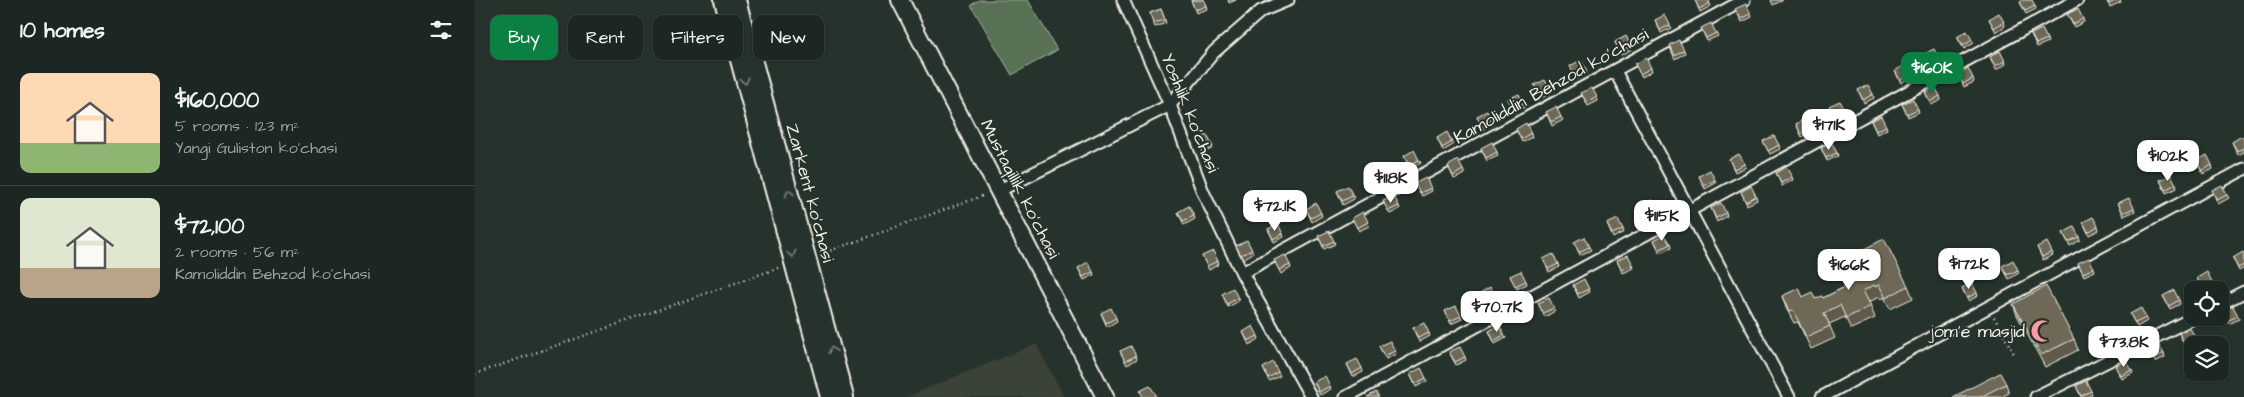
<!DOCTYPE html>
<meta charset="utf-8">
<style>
:root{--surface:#1c2622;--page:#252e2a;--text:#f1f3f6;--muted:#a0a5a5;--line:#3a4340;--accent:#0b8043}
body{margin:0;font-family:"Architects Daughter",sans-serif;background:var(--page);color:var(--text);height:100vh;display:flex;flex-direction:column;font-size:19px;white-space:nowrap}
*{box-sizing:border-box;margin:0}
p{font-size:16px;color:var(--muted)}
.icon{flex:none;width:28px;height:28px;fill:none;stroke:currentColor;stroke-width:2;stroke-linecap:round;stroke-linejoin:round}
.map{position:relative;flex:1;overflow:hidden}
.panel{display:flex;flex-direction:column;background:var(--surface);width:475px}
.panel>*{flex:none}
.guide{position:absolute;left:15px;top:15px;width:475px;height:45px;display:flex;gap:10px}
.controls{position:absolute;left:1709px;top:281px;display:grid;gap:10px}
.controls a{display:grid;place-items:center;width:45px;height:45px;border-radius:10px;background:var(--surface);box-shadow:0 1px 4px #0004,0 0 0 1px var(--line);font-size:25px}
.price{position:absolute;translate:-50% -42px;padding:0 11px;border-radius:10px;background:#fff;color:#222;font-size:16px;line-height:32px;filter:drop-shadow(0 1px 2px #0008)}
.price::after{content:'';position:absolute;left:50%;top:30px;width:15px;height:11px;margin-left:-8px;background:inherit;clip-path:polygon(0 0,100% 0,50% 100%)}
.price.active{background:var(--accent);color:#fff}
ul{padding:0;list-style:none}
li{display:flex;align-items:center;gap:15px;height:125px;padding:0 20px}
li+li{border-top:1px solid var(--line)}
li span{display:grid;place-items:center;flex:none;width:140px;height:100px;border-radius:10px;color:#555}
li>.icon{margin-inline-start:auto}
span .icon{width:60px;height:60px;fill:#fffc;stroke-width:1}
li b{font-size:21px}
h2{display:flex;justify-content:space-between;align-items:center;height:60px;padding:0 20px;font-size:21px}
.tag{padding:0 18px;border-radius:10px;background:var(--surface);box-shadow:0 1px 4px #0004,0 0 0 1px var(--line);font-size:18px;line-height:45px}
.tag.active{background:var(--accent);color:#fff}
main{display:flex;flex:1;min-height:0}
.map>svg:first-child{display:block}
.built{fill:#3b4339}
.green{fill:#597155;stroke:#a6b19e}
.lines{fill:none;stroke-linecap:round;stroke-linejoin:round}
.street-casing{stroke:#f4f1e8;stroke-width:15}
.secondary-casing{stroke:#f4f1e8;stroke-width:20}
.path{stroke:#f4f1e8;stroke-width:2.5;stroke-dasharray:1 4;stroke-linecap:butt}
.street{stroke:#26332d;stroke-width:11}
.secondary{stroke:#26332d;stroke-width:16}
.wall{fill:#5e5a4a;stroke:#f4f1e8}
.building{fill:#6d6956;stroke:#f4f1e8}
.oneway{stroke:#6e766e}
.labels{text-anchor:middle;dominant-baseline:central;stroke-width:4;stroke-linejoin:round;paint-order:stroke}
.street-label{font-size:18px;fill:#f4f1e8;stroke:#26332d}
.poi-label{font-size:18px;fill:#f4f1e8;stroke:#26332d;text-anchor:end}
</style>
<main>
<section class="panel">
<h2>10 homes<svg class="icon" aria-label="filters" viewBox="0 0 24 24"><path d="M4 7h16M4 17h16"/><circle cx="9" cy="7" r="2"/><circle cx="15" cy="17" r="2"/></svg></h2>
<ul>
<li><span style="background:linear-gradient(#ffd9b3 70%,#8fb573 0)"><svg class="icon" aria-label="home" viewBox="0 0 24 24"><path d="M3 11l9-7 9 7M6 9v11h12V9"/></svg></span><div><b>$160,000</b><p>5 rooms · 123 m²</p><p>Yangi Guliston ko'chasi</p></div></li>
<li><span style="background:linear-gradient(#dfe7d0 70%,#b9a48a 0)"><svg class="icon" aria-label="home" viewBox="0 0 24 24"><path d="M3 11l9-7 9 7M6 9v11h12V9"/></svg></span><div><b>$72,100</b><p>2 rooms · 56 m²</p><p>Kamoliddin Behzod ko'chasi</p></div></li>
</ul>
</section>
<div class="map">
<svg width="1769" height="397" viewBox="0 0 1769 397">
<rect width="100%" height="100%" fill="#26332d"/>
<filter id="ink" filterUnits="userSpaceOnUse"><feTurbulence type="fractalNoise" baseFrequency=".02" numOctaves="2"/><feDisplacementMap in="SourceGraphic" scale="10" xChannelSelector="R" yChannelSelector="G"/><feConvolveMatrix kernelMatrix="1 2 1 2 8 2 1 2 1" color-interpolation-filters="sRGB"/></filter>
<g filter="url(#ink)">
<path class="built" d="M561,344L589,397H431Z"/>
<path class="green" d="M504,0H553L582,50L537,75L496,5Z"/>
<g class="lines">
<defs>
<path id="street" d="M648,0L695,105L728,192L767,273L836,397
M1140,71L1314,397
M523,191L695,105L739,52L786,11L813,0
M767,273L1269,0
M1745,304L1769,292
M871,397L1602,0
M1347,397L1769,169
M1561,397L1718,318"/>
<path id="secondary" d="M248,0L354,397
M262,0L370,397
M425,0L630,397"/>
</defs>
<use href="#street" class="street-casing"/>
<use href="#secondary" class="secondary-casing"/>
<path class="path" d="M346,254L510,195
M1519,317L1539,354
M0,374L306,267"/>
<use href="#street" class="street"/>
<use href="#secondary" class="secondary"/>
</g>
<path class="wall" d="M716,0H729L732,9L721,13Z
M753,0H761L754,3Z
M1220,0H1233L1236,6L1225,12Z
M1296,0H1308L1298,5Z
M1631,0H1645L1646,2L1635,7Z
M1545,2L1560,6L1561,9L1551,14Z
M686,9L691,23L680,27L675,13Z
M1260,9L1276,14L1277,17L1267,22Z
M1592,14L1608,19L1609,22L1599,27Z
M1514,19L1529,22L1530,26L1521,32Z
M1180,20L1195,25L1196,28L1186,33Z
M1226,28L1241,33L1243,36L1232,41Z
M1556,34L1572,39L1573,42L1562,47Z
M1482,37L1497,40L1499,43L1489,49Z
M1140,42L1156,46L1157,49L1146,55Z
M1194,45L1209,50L1210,53L1200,59Z
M1449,54L1464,58L1465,61L1456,67Z
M1515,57L1530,61L1531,64L1521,70Z
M1160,64L1176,68L1177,71L1167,77Z
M1095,66L1111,70L1112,73L1101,79Z
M1420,71L1435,74L1436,77L1426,83Z
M1483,74L1498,78L1499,82L1489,87Z
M1059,85L1075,90L1076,93L1066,98Z
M1383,90L1398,94L1399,98L1389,103Z
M1450,92L1465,96L1466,100L1456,105Z
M1106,93L1122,97L1123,101L1113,106Z
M1033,99L1049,104L1050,107L1039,112Z
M1427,104L1443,109L1444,112L1433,117Z
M1354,106L1370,110L1371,114L1361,119Z
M1071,112L1086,117L1088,120L1077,126Z
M1002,116L1017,121L1018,124L1008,129Z
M1396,121L1411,126L1412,129L1402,134Z
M1321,124L1337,128L1338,131L1327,137Z
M1041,129L1056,133L1057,137L1047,142Z
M962,138L977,142L978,145L968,151Z
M722,140L737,145L738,148L728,153Z
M1769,140V152L1763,155L1757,142Z
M1288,141L1304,145L1305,149L1295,154Z
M1006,148L1022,152L1023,156L1012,161Z
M1346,148L1362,153L1363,156L1352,161Z
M929,156L944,160L946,163L935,169Z
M1254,159L1270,164L1271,167L1260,172Z
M1721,161L1737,165L1738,169L1728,174Z
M973,166L988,170L990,174L979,179Z
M1301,173L1317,177L1318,180L1307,186Z
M895,174L911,178L912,182L902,187Z
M1224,176L1240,180L1241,183L1230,189Z
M1685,180L1701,184L1702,188L1691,193Z
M940,183L956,188L957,191L947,196Z
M1737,190L1752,195L1754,198L1743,204Z
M862,191L878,196L879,199L868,205Z
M1266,192L1281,196L1282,200L1272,205Z
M908,201L924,206L925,209L915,214Z
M1643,203L1659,208L1660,211L1649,216Z
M1167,206L1183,210L1184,213L1173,219Z
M1236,208L1251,213L1252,216L1242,222Z
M831,209L846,213L847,216L837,222Z
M703,212L719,216L720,219L709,225Z
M877,218L893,222L894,226L884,231Z
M1608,222L1623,226L1624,230L1614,235Z
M1132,224L1148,229L1149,232L1138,238Z
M793,229L808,234L809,237L799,242Z
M1588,233L1604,237L1605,240L1595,246Z
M843,236L859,241L860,244L849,249Z
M1179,240L1195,244L1196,248L1185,253Z
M1099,242L1114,247L1116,250L1105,255Z
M761,246L777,250L778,253L768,259Z
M1562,247L1577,252L1578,255L1568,260Z
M1383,252L1433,286L1438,298L1415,309L1409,297L1405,299L1404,297L1394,302L1400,318L1376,329L1370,317L1354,324L1360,338L1336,349L1323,322L1319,323L1311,308L1307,296L1328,297L1340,299L1348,298L1393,275L1387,264Z
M1769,254V268L1764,271L1758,258Z
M727,256L743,261L744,264L734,270Z
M1068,259L1083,264L1084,267L1074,272Z
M799,260L815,265L816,268L806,274Z
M1142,260L1158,265L1159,268L1148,273Z
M1603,263L1619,268L1620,271L1609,276Z
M1527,266L1543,270L1544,273L1534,279Z
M603,268L618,272L619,275L609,280Z
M1035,276L1051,281L1052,284L1042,289Z
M1722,278L1737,282L1738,285L1727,290Z
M1098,285L1114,289L1115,292L1104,298Z
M1487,288L1502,293L1503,296L1493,301Z
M1005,293L1020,297L1021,300L1011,306Z
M747,294L763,298L764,301L753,307Z
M1688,296L1704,300L1705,304L1695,309Z
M1063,303L1079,308L1080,311L1070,317Z
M1538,304L1599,339L1603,350L1570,367L1542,315Z
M970,311L986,316L987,319L976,324Z
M1747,311L1763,316L1764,319L1754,324Z
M626,313L641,318L642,321L632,327Z
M1655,314L1671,318L1672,321L1662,327Z
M938,328L954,333L955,336L944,342Z
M1014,331L1029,335L1031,338L1020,344Z
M768,332L783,336L784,339L774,345Z
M1704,333L1720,338L1721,341L1710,346Z
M904,346L920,351L921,354L911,359Z
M1674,349L1689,353L1690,357L1680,362Z
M645,351L661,356L662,359L652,365Z
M974,352L990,357L991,360L981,365Z
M872,364L887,368L888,372L878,377Z
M1641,366L1657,370L1658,373L1647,379Z
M788,368L803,372L805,376L794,381Z
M935,374L951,378L952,381L941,387Z
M839,382L855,386L856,389L845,395Z
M1531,384L1534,393L1526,397H1478Z
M1601,386L1616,391L1617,394L1612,397H1606Z"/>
<path class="building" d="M716,0H729L731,6L720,10Z
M1220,0H1233L1235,3L1224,9Z
M1548,0H1557L1560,6L1550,11L1545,2Z
M1632,0H1642L1634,4Z
M1271,4L1276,14L1266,19L1260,9Z
M686,9L690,20L678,23L675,13Z
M1603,9L1608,19L1598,24L1592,14Z
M1524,13L1529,22L1519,28L1514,19Z
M1190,15L1195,25L1185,30L1180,20Z
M1236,23L1241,33L1231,38L1226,28Z
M1567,29L1572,39L1561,44L1556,34Z
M1492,31L1497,40L1488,46L1482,37Z
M1151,36L1156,46L1145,52L1140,42Z
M1204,40L1209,50L1199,55L1194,45Z
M1459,49L1464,58L1454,64L1449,54Z
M1525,51L1530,61L1520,66L1515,57Z
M1171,58L1176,68L1165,74L1160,64Z
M1106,60L1111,70L1100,76L1095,66Z
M1429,65L1435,74L1425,80L1420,71Z
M1493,68L1498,78L1488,84L1483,74Z
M1070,80L1075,90L1064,95L1059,85Z
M1393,85L1398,94L1388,100L1383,90Z
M1460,87L1465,96L1455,102L1450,92Z
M1117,88L1122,97L1112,103L1106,93Z
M1044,94L1049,104L1038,109L1033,99Z
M1438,99L1443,109L1432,114L1427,104Z
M1365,101L1370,110L1359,116L1354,106Z
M1081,107L1086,117L1076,122L1071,112Z
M1012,111L1017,121L1006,126L1002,116Z
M1406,116L1411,126L1401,131L1396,121Z
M1331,118L1337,128L1326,134L1321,124Z
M1051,123L1056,133L1046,139L1041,129Z
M972,132L977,142L967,148L962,138Z
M732,135L737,145L727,150L722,140Z
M1299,136L1304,145L1293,151L1288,141Z
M1767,136L1769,140V148L1762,151L1757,142Z
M1017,142L1022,152L1011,158L1006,148Z
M1357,143L1362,153L1351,158L1346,148Z
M939,150L944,160L934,165L929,156Z
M1264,154L1270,164L1259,169L1254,159Z
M1732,155L1737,165L1727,171L1721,161Z
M983,160L988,170L978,176L973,166Z
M1311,167L1317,177L1306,183L1301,173Z
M906,168L911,178L900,184L895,174Z
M1235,170L1240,180L1229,186L1224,176Z
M1696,175L1701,184L1690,190L1685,180Z
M951,178L956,188L945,193L940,183Z
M1747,185L1752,195L1742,200L1737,190Z
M873,186L878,196L867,201L862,191Z
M1276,186L1281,196L1271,202L1266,192Z
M919,196L924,206L913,211L908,201Z
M1654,198L1659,208L1648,213L1643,203Z
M1178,200L1183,210L1172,215L1167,206Z
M841,203L846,213L836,218L831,209Z
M1246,203L1251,213L1241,218L1236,208Z
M714,206L719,216L708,221L703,212Z
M888,212L893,222L882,228L877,218Z
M1618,217L1623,226L1613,232L1608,222Z
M1143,219L1148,229L1137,234L1132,224Z
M803,224L808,234L798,239L793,229Z
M1599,227L1604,237L1593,242L1588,233Z
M854,231L859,241L848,246L843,236Z
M1189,235L1195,244L1184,250L1179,240Z
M1109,237L1114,247L1104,252L1099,242Z
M1409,239L1433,286L1411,298L1404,285L1400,287L1399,285L1388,291L1396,306L1371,318L1365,305L1349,313L1355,326L1331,337L1318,310L1314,312L1307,296L1324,288L1328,297L1337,292L1340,299L1347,296L1348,298L1394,275L1383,252Z
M772,240L777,250L766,255L761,246Z
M1572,242L1577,252L1567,257L1562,247Z
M738,251L743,261L732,266L727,256Z
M1768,252L1769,254V265L1763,268L1758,258Z
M1078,254L1083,264L1073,269L1068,259Z
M810,255L815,265L804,270L799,260Z
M1153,255L1158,265L1147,270L1142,260Z
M1614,258L1619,268L1608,273L1603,263Z
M1538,260L1543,270L1532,275L1527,266Z
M613,262L618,272L608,277L603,268Z
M1046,271L1051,281L1040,286L1035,276Z
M1732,272L1737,282L1726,287L1722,278Z
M1109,279L1114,289L1103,294L1098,285Z
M1497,283L1502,293L1492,298L1487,288Z
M1571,286L1599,339L1566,355L1538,304Z
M1015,287L1020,297L1010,303L1005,293Z
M758,288L763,298L752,304L747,294Z
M1699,290L1704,300L1694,306L1688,296Z
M1074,298L1079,308L1068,313L1063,303Z
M981,306L986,316L975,321L970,311Z
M1758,306L1763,316L1752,321L1747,311Z
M636,308L641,318L631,323L626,313Z
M1666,308L1671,318L1660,323L1655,314Z
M949,323L954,333L943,338L938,328Z
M1024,325L1029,335L1019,341L1014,331Z
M778,326L783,336L773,341L768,332Z
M1715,328L1720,338L1709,343L1704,333Z
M915,341L920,351L909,356L904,346Z
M1684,344L1689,353L1679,359L1674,349Z
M656,346L661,356L650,361L645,351Z
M985,347L990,357L980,362L974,352Z
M882,359L887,368L877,374L872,364Z
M1651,361L1657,370L1646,376L1641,366Z
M798,362L803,372L793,378L788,368Z
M946,368L951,378L940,384L935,374Z
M1525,373L1531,384L1505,397H1478Z
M850,376L855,386L844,392L839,382Z
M1611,381L1616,391L1606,396L1601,386Z
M675,386L681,395L678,397H668L665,391Z
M901,392L904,397H892Z"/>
<defs><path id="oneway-chevron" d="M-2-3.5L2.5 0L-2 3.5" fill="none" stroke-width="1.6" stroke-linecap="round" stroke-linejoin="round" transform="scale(1.25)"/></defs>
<g class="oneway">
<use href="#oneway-chevron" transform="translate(270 81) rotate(75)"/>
<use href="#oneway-chevron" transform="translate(314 193) rotate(-105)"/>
<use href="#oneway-chevron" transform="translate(317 254) rotate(75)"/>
<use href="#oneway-chevron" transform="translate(357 350) rotate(-105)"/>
</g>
</g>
<defs>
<symbol id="mosque-bare" viewBox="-9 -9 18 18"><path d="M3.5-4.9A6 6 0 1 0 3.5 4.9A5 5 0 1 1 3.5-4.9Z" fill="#ff9aa2" stroke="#26332d" stroke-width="2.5" paint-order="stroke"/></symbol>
</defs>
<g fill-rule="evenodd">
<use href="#mosque-bare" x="1551" y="315" width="32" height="32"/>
</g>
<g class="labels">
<g class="street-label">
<text transform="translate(1076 86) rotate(-29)">Kamoliddin Behzod ko'chasi</text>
<text transform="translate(715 113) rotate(68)">Yoshlik ko'chasi</text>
<text transform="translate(545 189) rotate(63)">Mustaqillik ko'chasi</text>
<text transform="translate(335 193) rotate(75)">Zarkent ko'chasi</text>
</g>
<g class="poi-label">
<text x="1550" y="331">jom'e masjid</text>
</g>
</g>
</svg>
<div class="controls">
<a><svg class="icon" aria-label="locate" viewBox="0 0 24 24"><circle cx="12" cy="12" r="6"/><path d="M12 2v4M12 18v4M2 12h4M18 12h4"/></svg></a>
<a><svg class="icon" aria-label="layers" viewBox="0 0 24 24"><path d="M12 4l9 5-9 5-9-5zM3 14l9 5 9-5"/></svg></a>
</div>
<b class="price active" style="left:1457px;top:94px">$160K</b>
<b class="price" style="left:1354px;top:151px">$171K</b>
<b class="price" style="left:1693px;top:182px">$102K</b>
<b class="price" style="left:916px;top:204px">$118K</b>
<b class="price" style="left:800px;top:232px">$72.1K</b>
<b class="price" style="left:1187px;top:242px">$115K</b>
<b class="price" style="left:1494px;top:290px">$172K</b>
<b class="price" style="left:1374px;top:291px">$166K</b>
<b class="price" style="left:1022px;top:333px">$70.7K</b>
<b class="price" style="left:1649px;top:368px">$73.8K</b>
<div class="guide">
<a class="tag active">Buy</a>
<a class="tag">Rent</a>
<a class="tag">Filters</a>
<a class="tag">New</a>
</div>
</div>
</main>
